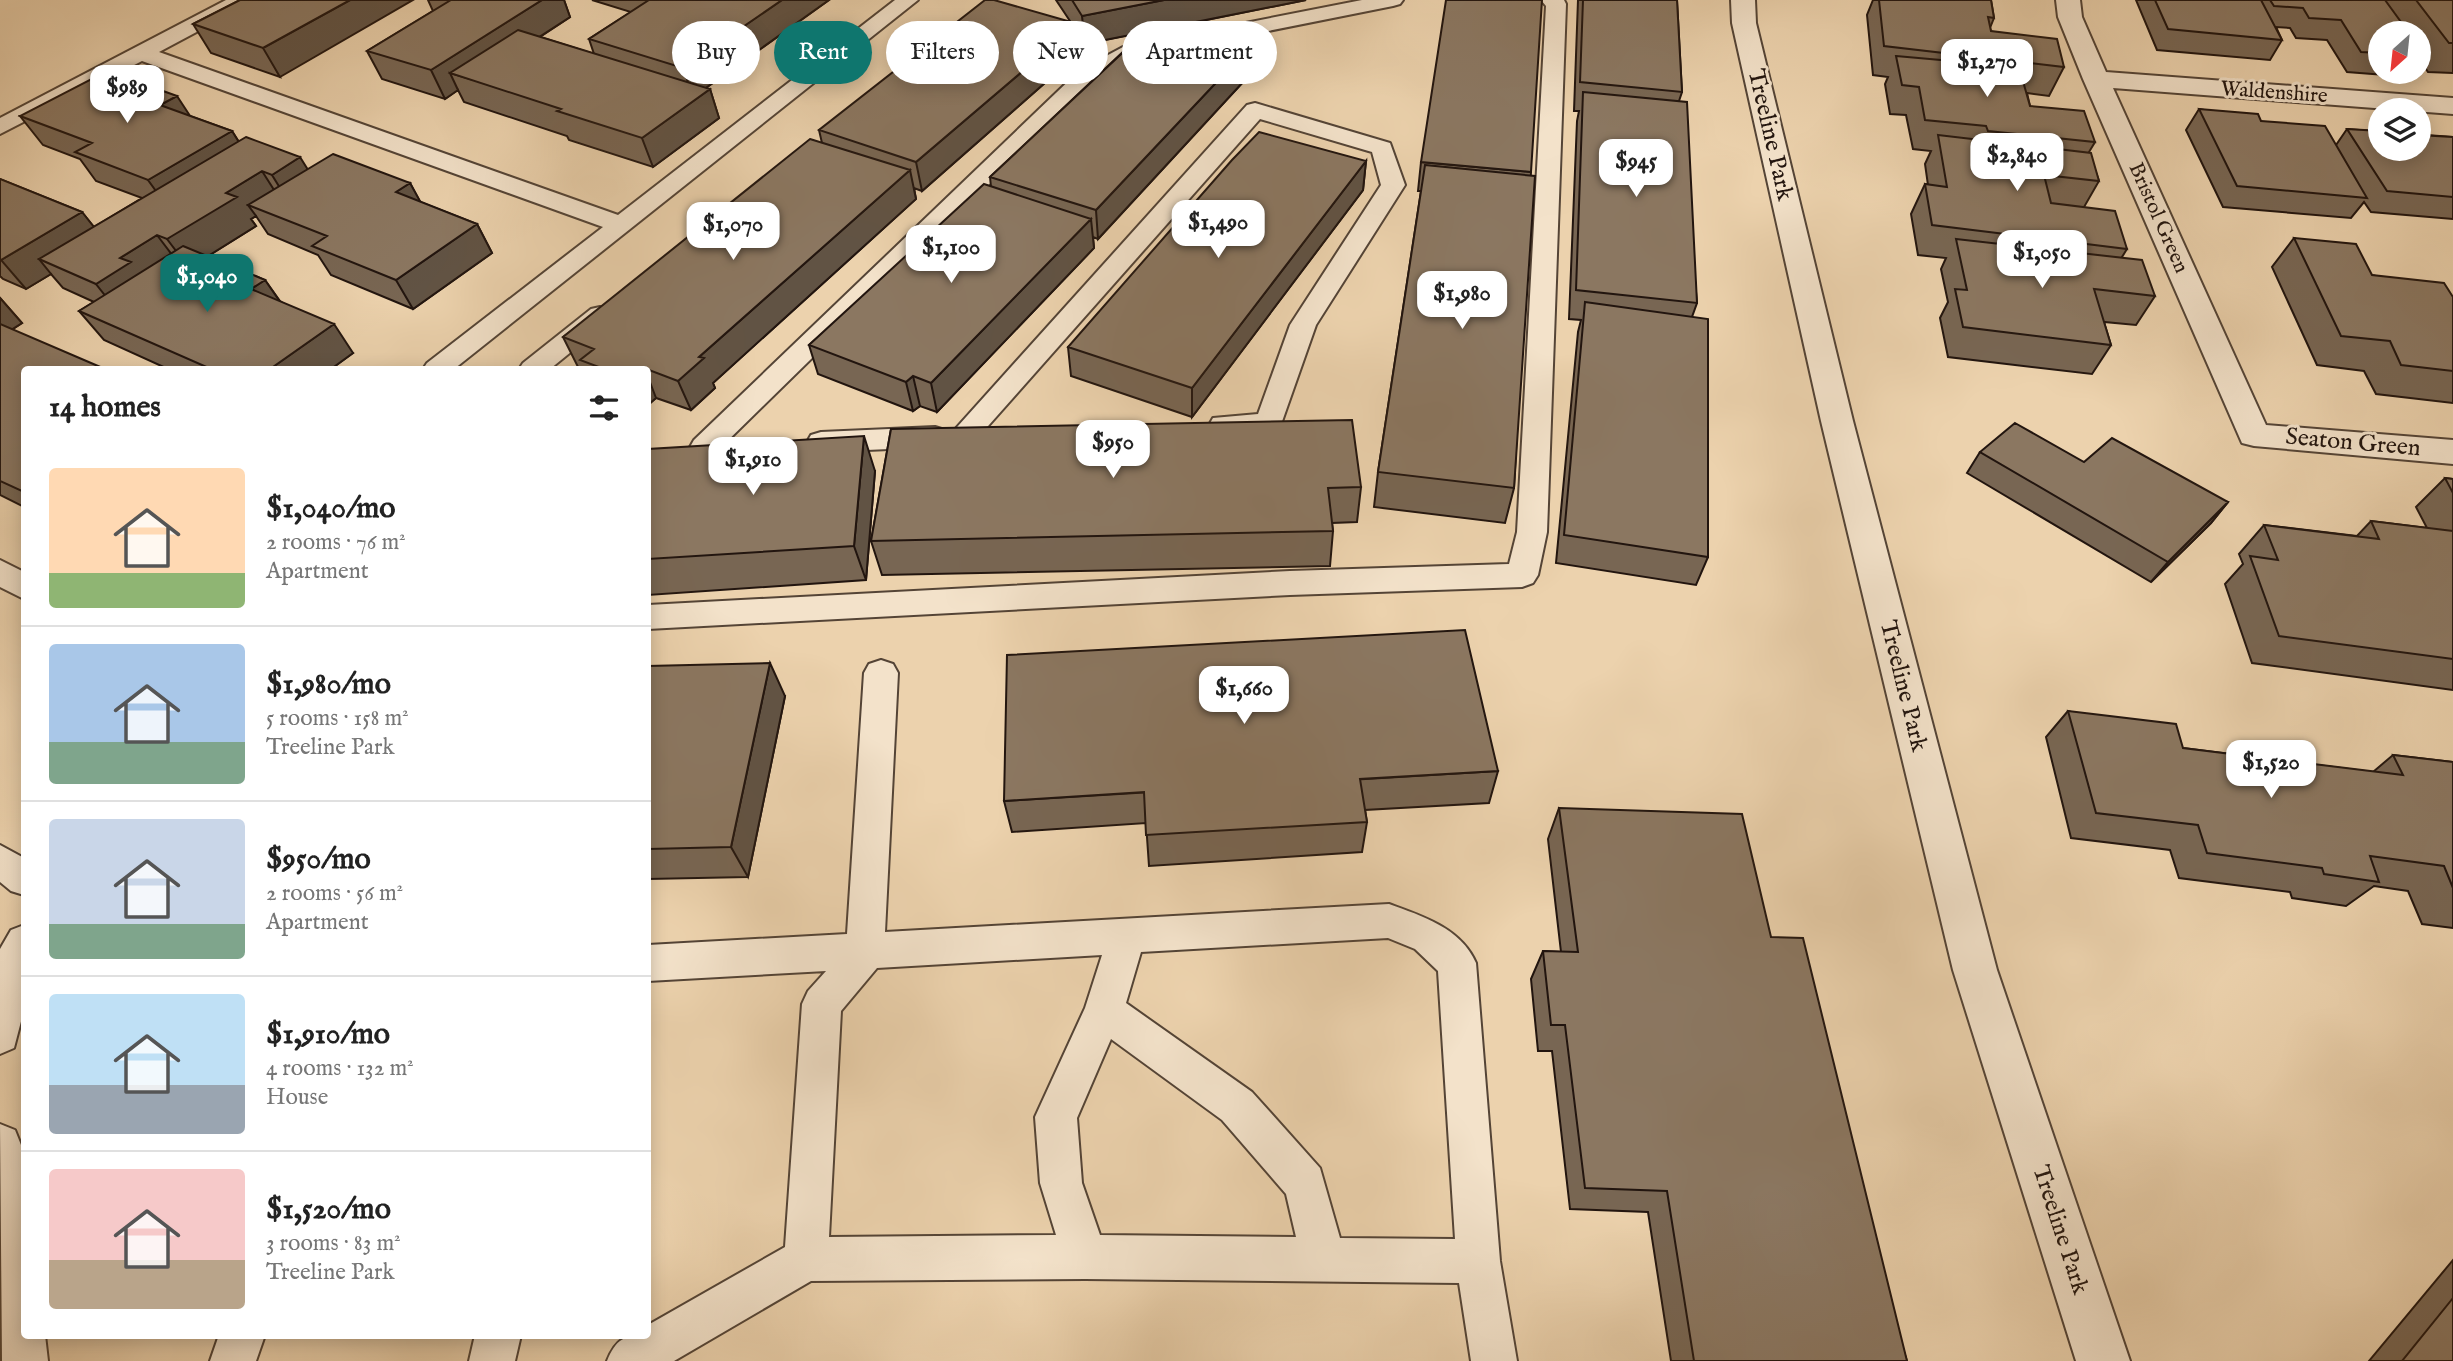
<!DOCTYPE html>
<meta charset="utf-8">
<style>
:root{--surface:#fff;--page:#f6f6f6;--text:#222;--muted:#767676;--line:#e0e0e0;--accent:#0f766e}
body{margin:0;font-family:"IM FELL English",serif;background:var(--page);color:var(--text);height:100vh;display:flex;flex-direction:column;font-size:26px;white-space:nowrap}
*{box-sizing:border-box;margin:0}
p{font-size:23px;color:var(--muted)}
.icon{flex:none;width:38px;height:38px;fill:none;stroke:currentColor;stroke-width:2;stroke-linecap:round;stroke-linejoin:round}
.map{position:relative;flex:1;overflow:hidden}
.details{position:absolute;left:21px;top:366px;width:630px;height:973px;display:flex;flex-direction:column;background:var(--surface);border-radius:7px;box-shadow:0 4px 18px #0003}
.details>*{flex:none}
.guide{position:absolute;left:672px;top:21px;width:665px;height:63px;display:flex;gap:14px}
.needle{width:46px;rotate:207deg}
.fabs{position:absolute;left:2368px;top:21px;display:grid;gap:14px}
.fabs a{display:grid;place-items:center;width:63px;height:63px;border-radius:50%;background:var(--surface);box-shadow:0 4px 18px #0003;font-size:35px}
.price{position:absolute;translate:-50% -60px;padding:0 16px;border-radius:14px;background:#fff;color:#222;font-size:23px;line-height:46px;filter:drop-shadow(0 2px 4px #0008)}
.price::after{content:'';position:absolute;left:50%;top:42px;width:21px;height:16px;margin-left:-10px;background:inherit;clip-path:polygon(0 0,100% 0,50% 100%)}
.price.active{background:var(--accent);color:#fff}
ul{padding:0;list-style:none}
li{display:flex;align-items:center;gap:21px;height:175px;padding:0 28px}
li+li{border-top:2px solid var(--line)}
li span{display:grid;place-items:center;flex:none;width:196px;height:140px;border-radius:7px;color:#555}
li>.icon{margin-inline-start:auto}
span .icon{width:84px;height:84px;fill:#fffc;stroke-width:1}
li b{font-size:30px}
h2{display:flex;justify-content:space-between;align-items:center;height:84px;padding:0 28px;font-size:30px}
.pill{padding:0 24px;border-radius:32px;background:var(--surface);box-shadow:0 4px 18px #0003;font-size:24px;line-height:63px}
.pill.active{background:var(--accent);color:#fff}
.map>svg:first-child{display:block}
.lines{fill:none;stroke-linecap:round;stroke-linejoin:round}
.service-casing{stroke:#544436;stroke-width:4}
.minor-casing{stroke:#544436;stroke-width:4}
.tertiary-casing{stroke:#544436;stroke-width:4}
.service{fill:#f3e2ca;fill-rule:evenodd}
.minor{fill:#f3e2ca;fill-rule:evenodd}
.tertiary{fill:#f3e2ca;fill-rule:evenodd}
.wall{fill:#786653;stroke:#22150f;stroke-width:2}
.shaded-wall{fill:#615344;stroke:#22150f;stroke-width:2}
.building{fill:#8b7761;stroke:#22150f;stroke-width:2}
.labels{text-anchor:middle;dominant-baseline:central;stroke-width:6;stroke-linejoin:round;paint-order:stroke}
.far-street-label{font-size:21px;fill:#22150f;stroke:#f3e2ca}
.street-label{font-size:24px;fill:#22150f;stroke:#f3e2ca}
</style>
<div class="map">
<svg width="2453" height="1361" viewBox="0 0 2453 1361">
<rect width="100%" height="100%" fill="#ecd2ad"/>
<filter id="stains"><feTurbulence type="fractalNoise" baseFrequency=".00286" numOctaves="4"/><feColorMatrix values="0 0 0 0 .2 0 0 0 0 .09 0 0 0 0 .02 0 0 0 .5 -.17"/></filter>
<radialGradient id="worn" r=".72"><stop offset=".6" stop-color="#630" stop-opacity="0"/><stop offset="1" stop-color="#630" stop-opacity=".3"/></radialGradient>
<g class="lines">
<defs>
<path id="service" d="M226,0H252L249,4L159,52L618,215L895,0H918L454,369H423L427,363L603,227L142,61L0,134V118Z
M1362,0H1403L1400,4L1393,6L1138,57L1096,80L714,454L704,457L694,454L690,447L694,440L1080,70L1123,47Z
M1541,0H1564L1566,4L1547,532L1538,575L1533,583L1522,587L1290,595L648,629V605L1290,571L1509,564L1517,532L1546,6Z
M1255,103L1390,143L1405,185L1316,325L1279,430L1223,435L1213,432L1209,425L1213,418L1258,414L1290,325L1381,185L1372,152L1260,119L973,443L963,446L953,443L949,437L945,444L935,447L821,452L811,449L807,442L811,435L821,432L935,427L945,430L949,436L1247,105Z
M600,307L609,309L613,315L609,321L550,369H519L523,363L591,309Z
M0,560L24,572V599L0,587Z
M881,660L893,664L898,673L885,932L1389,904C1422,916 1461,928 1476,963L1500,1261L1517,1361H1471L1459,1283L1085,1279L811,1281L674,1361H607C616,1339 624,1335 648,1335V1325L785,1247L802,1004L808,991L826,971L648,981V945L847,934L864,673L869,664ZM1388,938L1415,949L1438,971L1455,1239L1340,1238L1320,1168L1252,1092L1126,1003L1141,952ZM1102,955L1085,1008L1035,1117L1040,1183L1056,1235L829,1237L841,1011L877,968ZM1111,1039L1222,1120L1286,1194L1296,1237L1100,1235L1082,1183L1077,1118Z
M0,845L24,858V895L11,891L0,882Z
M24,925V1010L14,1048L0,1054V949L11,930Z
M0,1124L15,1130L21,1145L24,1174V1335H45L48,1361H2Z
M219,1335H265L256,1361H210Z
M475,1335H521L515,1361H469Z"/>
<path id="minor" d="M2056,0H2080L2082,17L2106,72L2453,98V114L2113,88L2266,425L2453,440V464L2254,446L2242,443L2083,79L2058,17Z"/>
<path id="tertiary" d="M1731,0H1755L1756,23L1853,421L1997,970L2130,1361H2076L1953,970L1821,421L1732,23Z"/>
</defs>
<use href="#service" class="service-casing"/>
<use href="#minor" class="minor-casing"/>
<use href="#tertiary" class="tertiary-casing"/>
<use href="#service" class="service"/>
<use href="#minor" class="minor"/>
<use href="#tertiary" class="tertiary"/>
</g>
<path class="wall" d="M240,0L280,77L211,53L193,24Z
M428,0H564L570,17L540,37L594,54L589,39L631,12L592,0H829L706,88L710,89L719,118L653,167L569,140L567,136L464,102L458,90L445,99L382,79L367,51L433,11Z
M1056,0H1306L1157,30L1244,81L1098,239L1093,237L1094,248L937,412L920,406L913,411L818,374L809,345L991,187L990,177L1144,32L1085,44L1079,35L1080,52L922,191L914,188L916,199L713,383L715,388L691,410L656,398L648,405V369H585L578,367L563,337L822,143L819,130L1070,21Z
M1578,0H1677L1682,92L1679,101L1697,303L1692,317L1708,557L1696,585L1556,563L1578,332L1581,320L1569,319L1577,121L1579,111H1574Z
M1873,0H1991L1994,18L1990,28L1991,31L2064,67L2049,96L2027,93L2030,106L2095,142L2089,152L2099,181L2084,207L2127,249L2122,257L2155,296L2136,325L2104,322L2111,345L2092,374L1948,357L1940,318L1948,302L1941,269L1946,258L1918,255L1911,214L1925,184L1928,185L1925,164L1931,151L1913,149L1906,115L1890,114L1885,84L1888,77L1873,75L1867,15Z
M2136,0H2453V73L2428,72L2422,63L2418,67V33H2380V72H2415L2411,77L2347,72L2327,40L2296,38L2290,28L2276,27L2282,40L2270,60L2157,50Z
M2199,109L2261,121L2336,145L2347,129L2453,137V219L2371,212L2364,202L2351,218L2223,207L2186,130Z
M20,116H190L232,131L239,142L307,169L410,183L420,202L477,224L492,253L413,309L331,275L318,255L268,234L256,216L251,219L256,226L208,256L265,280L280,301L353,353L331,369H168L104,340L79,311L94,302L63,288L51,274L26,289L3,279L0,276V179L82,212L94,227L142,198L96,181L80,159L43,145Z
M1366,161L1363,190L1192,417L1071,376L1068,347Z
M1421,162L1531,172L1514,488L1505,523L1374,507L1378,472L1421,191H1418Z
M2294,238L2372,275L2453,297V403L2376,394L2364,371L2317,365L2272,267Z
M0,298L22,323L13,329L24,369V507L0,495Z
M891,429L1361,487L1357,522L1332,523L1333,531L1330,566L882,575L871,541Z
M648,449L875,471L866,580L648,595Z
M1980,452L2084,462L2228,502L2211,523L2151,582L1967,473Z
M2445,478L2453,479V690L2252,663L2225,584L2243,564L2239,554L2264,525L2357,536L2371,521L2427,528L2416,507Z
M648,666L785,696L748,877L648,879Z
M2068,711L2183,748L2373,772L2393,755L2453,762V928L2422,924L2408,891L2374,886L2346,906L2292,898L2290,892L2179,878L2170,850L2071,838L2046,737Z
M1498,771L1489,803L1365,810L1367,822L1362,852L1149,866L1146,823L1012,832L1004,801Z
M1559,808L1771,937L1907,1361H1671L1648,1212L1570,1209L1552,1051H1538L1531,979L1543,951L1561,952L1548,839Z
M2453,1260V1361H2369Z"/>
<path class="shaded-wall" d="M350,0H413L280,77L263,48Z
M542,0H564L570,17L473,80L450,73L458,90L445,99L431,70Z
M782,0H829L693,97L683,68Z
M1164,0H1306L1085,44L1082,16Z
M1078,24L1080,52L922,191L916,162Z
M1244,53V81L1098,239L1096,210Z
M710,89L719,118L653,167L642,138Z
M177,96L196,125L160,105Z
M232,131L250,160L169,209L148,180Z
M300,157L318,186L290,204L272,175Z
M1366,161L1363,190L1192,417V388Z
M910,170L916,199L713,383L715,388L691,410L678,381L699,357Z
M262,171L281,201L248,205L256,216L251,219L256,226L189,268L167,239L226,193Z
M410,183L426,212L396,192Z
M82,212L105,241L39,259L51,274L26,289L1,260Z
M1091,219L1094,248L937,412L931,383Z
M477,224L492,253L413,309L396,280Z
M157,235L179,264L119,313L96,284L120,258Z
M265,280L285,309L251,289Z
M0,298L22,323L0,337Z
M334,324L353,353L331,369H270Z
M913,376L920,406L913,411L906,382Z
M648,377L656,398L648,405Z
M864,436L875,471L866,580L854,546Z
M2228,502L2211,523L2151,582L2168,562Z
M770,663L785,696L748,877L731,847Z"/>
<path class="building" d="M240,0H350L263,48L193,24Z
M451,0H542L431,70L367,51Z
M649,0H782L683,68L589,39Z
M985,0H994L1078,24L916,162L819,130Z
M1072,0H1164L1082,16Z
M1446,0H1542L1531,172L1421,162Z
M1583,0H1677L1682,92L1580,82Z
M1879,0H1991L1994,18L1988,17L1991,31L2057,39L2064,67L1884,46Z
M2155,0H2261L2282,40L2168,29Z
M2270,0H2385L2409,33H2380V53L2361,52L2341,20L2309,18L2303,8L2274,6Z
M2416,0H2453V43H2449Z
M1149,28L1244,53L1096,210L990,177Z
M518,30L710,89L642,138L557,111L561,109L450,73Z
M2418,47L2426,57L2418,56Z
M1896,56L2019,67L2030,106L2084,111L2095,142L1988,131L1986,126L1925,120L1919,87L1902,85Z
M107,71L177,96L160,105L232,131L148,180L75,152L92,143L20,116Z
M1583,92L1687,102L1697,303L1576,290Z
M2199,109L2258,114L2261,121L2325,126L2367,198L2237,186Z
M2347,129L2380,131V149H2418V135L2453,137V197L2387,191Z
M1259,132L1366,161L1192,388L1068,347L1232,160Z
M1938,135L2091,153L2099,181L2044,175L2051,203L2115,211L2127,249L1932,225L1925,184L1947,187Z
M246,137L300,157L272,175L262,171L226,193L237,197L167,239L157,235L120,258L131,262L96,284L39,259Z
M810,139L910,170L699,357L704,358L678,381L644,368L642,369H604L580,360L594,349L563,337Z
M333,154L410,183L396,192L477,224L396,280L312,246L327,236L248,205Z
M1425,165L1535,176L1514,488L1378,472Z
M0,179L82,212L1,260L0,259Z
M984,184L1091,219L931,383L913,376L906,382L809,345Z
M2294,238L2356,244L2372,275L2444,283L2453,297V371L2401,365L2390,341L2341,336Z
M1956,239L2142,260L2155,296L2094,289L2111,345L1963,327L1955,289L1967,290Z
M183,246L265,280L251,289L334,324L270,369H211L79,311Z
M1585,302L1708,319V557L1564,535Z
M0,324L105,369H24V492L0,481Z
M1352,420L1361,487L1328,488L1333,531L871,541L891,429Z
M2015,423L2084,462L2112,438L2228,502L2168,562L1980,452Z
M864,436L854,546L648,559V449Z
M2445,478L2453,479V493Z
M2371,521L2453,531V659L2279,636L2250,556L2278,560L2264,525L2379,539Z
M1465,630L1498,771L1360,779L1367,822L1146,835L1144,792L1004,801L1007,655Z
M770,663L731,847L648,849V666Z
M2068,711L2176,724L2183,748L2403,775L2393,755L2453,762V888L2444,866L2370,856L2379,882L2324,874L2322,868L2207,853L2198,825L2096,813Z
M1559,808L1742,814L1771,937L1803,938L1907,1361H1694L1667,1191L1585,1188L1565,1025H1551L1543,951L1578,952Z
M2453,1298V1361H2402Z"/>
<g class="labels">
<g class="far-street-label">
<text transform="translate(2274 93) rotate(4)">Waldenshire</text>
<text transform="translate(2158 218) rotate(66)">Bristol Green</text>
</g>
<g class="street-label">
<text transform="translate(1770 135) rotate(77)">Treeline Park</text>
<text transform="translate(2353 443) rotate(5)">Seaton Green</text>
<text transform="translate(1903 686) rotate(76)">Treeline Park</text>
<text transform="translate(2060 1230) rotate(72)">Treeline Park</text>
</g>
</g>
<rect width="100%" height="100%" filter="url(#stains)"/>
<rect width="100%" height="100%" fill="url(#worn)"/>
</svg>
<div class="fabs">
<a><svg class="needle" viewBox="-14 -14 28 28"><path d="M0-13l5 13h-10z" fill="#e53935"/><path d="M0 13l5-13h-10z" fill="#767676"/></svg></a>
<a><svg class="icon" aria-label="layers" viewBox="0 0 24 24"><path d="M12 4l9 5-9 5-9-5zM3 14l9 5 9-5"/></svg></a>
</div>
<b class="price" style="left:1987px;top:99px">$1,270</b>
<b class="price" style="left:127px;top:125px">$989</b>
<b class="price" style="left:2017px;top:193px">$2,840</b>
<b class="price" style="left:1636px;top:199px">$945</b>
<b class="price" style="left:1218px;top:260px">$1,490</b>
<b class="price" style="left:733px;top:262px">$1,070</b>
<b class="price" style="left:951px;top:285px">$1,100</b>
<b class="price" style="left:2042px;top:290px">$1,050</b>
<b class="price active" style="left:207px;top:314px">$1,040</b>
<b class="price" style="left:1462px;top:331px">$1,980</b>
<b class="price" style="left:1113px;top:480px">$950</b>
<b class="price" style="left:753px;top:497px">$1,910</b>
<b class="price" style="left:1244px;top:726px">$1,660</b>
<b class="price" style="left:2271px;top:800px">$1,520</b>
<div class="guide">
<a class="pill">Buy</a>
<a class="pill active">Rent</a>
<a class="pill">Filters</a>
<a class="pill">New</a>
<a class="pill">Apartment</a>
</div>
<section class="details">
<h2>14 homes<svg class="icon" aria-label="filters" viewBox="0 0 24 24"><path d="M4 7h16M4 17h16"/><circle cx="9" cy="7" r="2"/><circle cx="15" cy="17" r="2"/></svg></h2>
<ul>
<li><span style="background:linear-gradient(#ffd9b3 75%,#8fb573 0)"><svg class="icon" aria-label="home" viewBox="0 0 24 24"><path d="M3 11l9-7 9 7M6 9v11h12V9"/></svg></span><div><b>$1,040/mo</b><p>2 rooms · 76 m²</p><p>Apartment</p></div></li>
<li><span style="background:linear-gradient(#a9c7e8 70%,#7fa58c 0)"><svg class="icon" aria-label="home" viewBox="0 0 24 24"><path d="M3 11l9-7 9 7M6 9v11h12V9"/></svg></span><div><b>$1,980/mo</b><p>5 rooms · 158 m²</p><p>Treeline Park</p></div></li>
<li><span style="background:linear-gradient(#c9d6e8 75%,#7fa58c 0)"><svg class="icon" aria-label="home" viewBox="0 0 24 24"><path d="M3 11l9-7 9 7M6 9v11h12V9"/></svg></span><div><b>$950/mo</b><p>2 rooms · 56 m²</p><p>Apartment</p></div></li>
<li><span style="background:linear-gradient(#bfe0f5 65%,#9aa5b1 0)"><svg class="icon" aria-label="home" viewBox="0 0 24 24"><path d="M3 11l9-7 9 7M6 9v11h12V9"/></svg></span><div><b>$1,910/mo</b><p>4 rooms · 132 m²</p><p>House</p></div></li>
<li><span style="background:linear-gradient(#f6c9c9 65%,#b9a48a 0)"><svg class="icon" aria-label="home" viewBox="0 0 24 24"><path d="M3 11l9-7 9 7M6 9v11h12V9"/></svg></span><div><b>$1,520/mo</b><p>3 rooms · 83 m²</p><p>Treeline Park</p></div></li>
</ul>
</section>
</div>
